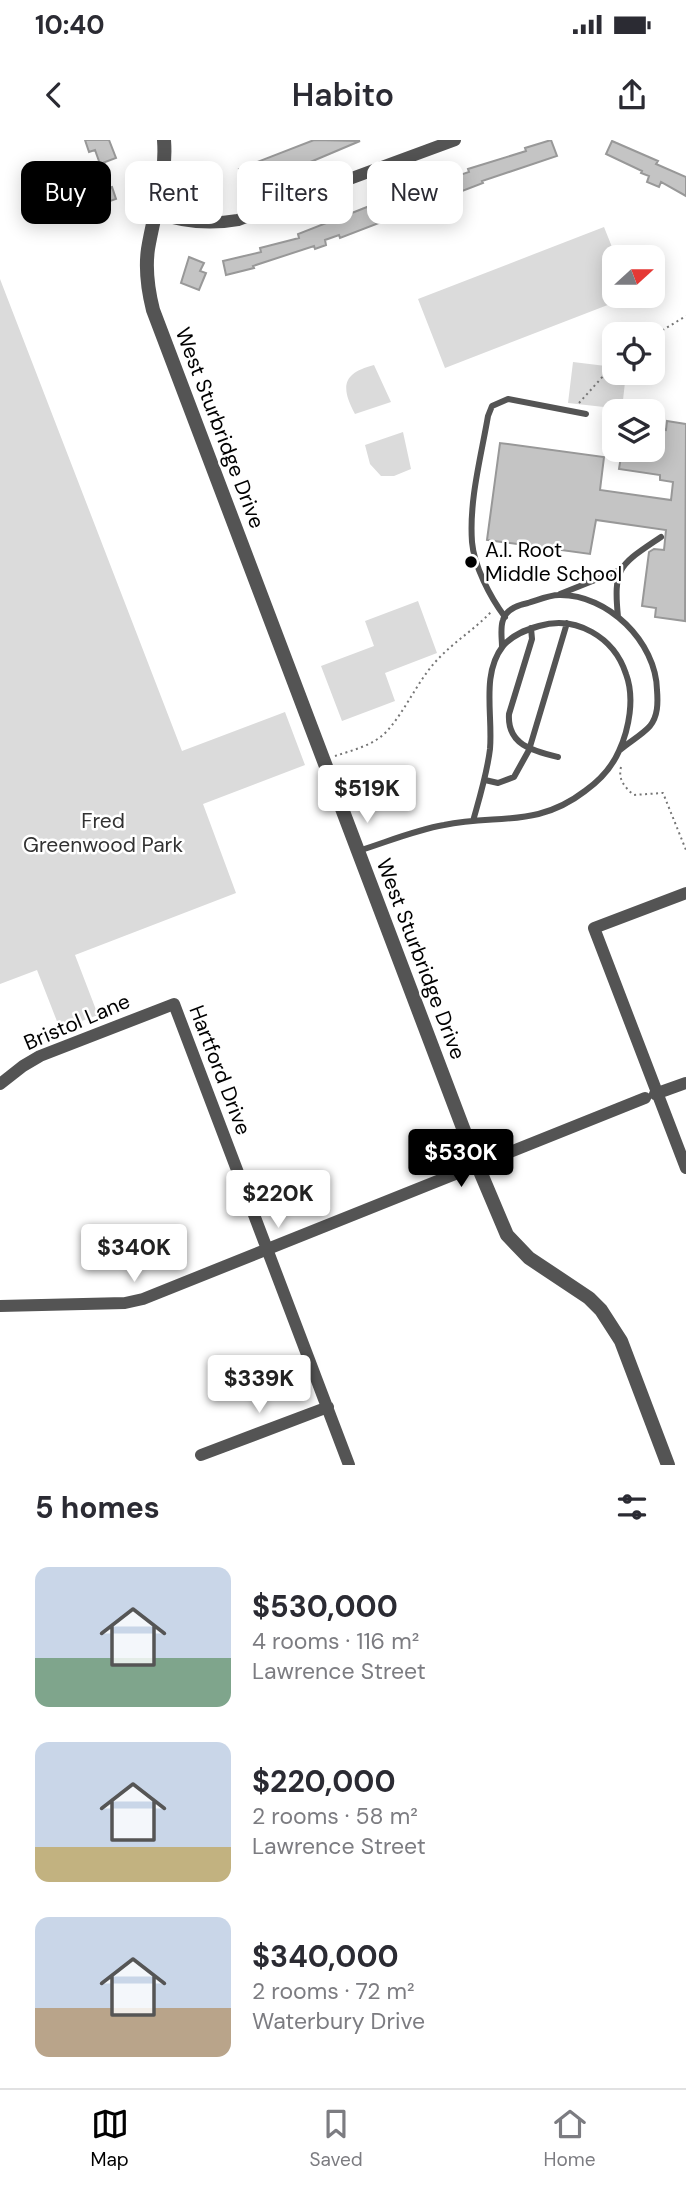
<!DOCTYPE html>
<meta charset="utf-8">
<style>
:root{--surface:#fff;--page:#f2f2f3;--text:#2b2b33;--muted:#7c7c81;--line:#e1e1e2;--accent:#000}
body{margin:0;font-family:"DM Sans",sans-serif;background:var(--page);color:var(--text);height:100vh;display:flex;flex-direction:column;font-size:26px;white-space:nowrap}
*{box-sizing:border-box;margin:0}
p{font-size:23px;color:var(--muted)}
.icon{flex:none;width:38px;height:38px;fill:none;stroke:currentColor;stroke-width:2;stroke-linecap:round;stroke-linejoin:round}
.map{position:relative;height:1325px;overflow:hidden}
.panel{display:flex;flex-direction:column;background:var(--surface);flex:1}
.panel>*{flex:none}
.top-card{position:absolute;left:21px;top:21px;width:644px;height:63px;display:flex;gap:14px}
.needle{width:46px;rotate:69deg}
.tools{position:absolute;left:602px;top:105px;display:grid;gap:14px}
.tools a{display:grid;place-items:center;width:63px;height:63px;border-radius:14px;background:var(--surface);box-shadow:0 4px 18px #0003;font-size:35px}
.price{position:absolute;translate:-50% -60px;padding:0 16px;border-radius:7px;background:#fff;color:#222;font-size:23px;line-height:46px;filter:drop-shadow(0 2px 4px #0008)}
.price::after{content:'';position:absolute;left:50%;top:42px;width:21px;height:16px;margin-left:-10px;background:inherit;clip-path:polygon(0 0,100% 0,50% 100%)}
.price.on{background:var(--accent);color:#fff}
ul{padding:0;list-style:none}
li{display:flex;align-items:center;gap:21px;height:175px;padding:0 35px}
li span{display:grid;place-items:center;flex:none;width:196px;height:140px;border-radius:14px;color:#555}
li>.icon{margin-inline-start:auto}
span .icon{width:84px;height:84px;fill:#fffc;stroke-width:1}
li b{font-size:30px}
h2{display:flex;justify-content:space-between;align-items:center;height:84px;padding:0 35px;font-size:30px}
.tag{padding:0 24px;border-radius:14px;background:var(--surface);box-shadow:0 4px 18px #0003;font-size:24px;line-height:63px}
.tag.on{background:var(--accent);color:#fff}
.status{display:flex;justify-content:space-between;align-items:center;height:49px;padding:0 35px;background:var(--surface);direction:ltr}
.status svg{height:19px;fill:currentColor}
header{display:flex;justify-content:space-between;align-items:center;height:91px;padding:0 35px;background:var(--surface);font-size:32px;font-weight:600}
.tab-bar{display:flex;justify-content:space-around;align-items:center;height:98px;border-top:2px solid var(--line);background:var(--surface);font-size:19px;color:var(--muted)}
.tab-bar a{display:grid;justify-items:center;gap:4px}
.tab-bar .on{color:var(--accent)}
.map>svg:first-child{display:block}
.green{fill:#dbdbdb}
.building{fill:#c4c4c4;stroke:#989898;stroke-width:2}
.lines{fill:none;stroke-linecap:round;stroke-linejoin:round}
.path{stroke:#767676;stroke-width:2;stroke-dasharray:2 3.5;stroke-linecap:butt}
.service{stroke:#545454;stroke-width:6}
.minor{stroke:#545454;stroke-width:12}
.tertiary{stroke:#545454;stroke-width:14}
.poi-dot{fill:#000;stroke:#fff;stroke-width:2.5}
.labels{text-anchor:middle;dominant-baseline:central;stroke-width:5;stroke-linejoin:round;paint-order:stroke}
.street-label{font-size:21px;fill:#000;stroke:#fff}
.poi-label{font-size:21px;fill:#000;stroke:#fff;text-anchor:start}
.park-label{font-size:21px;fill:#323232;stroke:#fff}
</style>
<div class="status"><b>10:40</b><svg viewBox="0 0 49 12"><path d="M0 12V9h3v3zM5 12V6h3v6zM10 12V3h3v9zM15 12V0h3v12zM26 1h20v11H26zM47 4h2v5h-2z"/></svg></div>
<header><svg class="icon" aria-label="back" viewBox="0 0 24 24"><path d="M15 5l-7 7 7 7"/></svg>Habito<svg class="icon" aria-label="share" viewBox="0 0 24 24"><path d="M12 15V3M7 8l5-5 5 5M5 13v7h14v-7"/></svg></header>
<div class="map">
<svg width="686" height="1325" viewBox="0 0 686 1325">
<rect width="100%" height="100%" fill="#fff"/>
<path class="green" d="M604,87L616,117L614,156H631L445,228L418,159Z
M0,139L182,611L285,572L305,625L203,664L236,753L75,815L98,875L60,889L37,830L0,844Z
M573,222L614,227V233H626L622,269L568,263Z
M374,225L391,262L355,274C340,246 343,233 374,225Z
M403,292L411,329L394,336H381L370,324L365,305Z
M418,461L437,513L385,533L395,561L342,581L321,526L374,506L365,481Z"/>
<path class="building" d="M85,0H109L116,18L100,24L95,10L89,12Z
M314,0L360,1L308,23L244,43L239,29Z
M551,0L557,16L482,41L483,43L340,98L339,95L325,100L326,105L315,109L314,106L253,126L254,128L226,135L223,121L261,112L260,108L299,98L298,94L367,67L469,32L468,29L526,11L525,8Z
M612,1L658,21L656,24L686,37V56L661,42L659,47L647,42L649,36L641,33L642,31L606,14Z
M203,28H217L218,55H204Z
M101,37L105,49L112,47L116,59L93,67L85,43Z
M189,117L204,123L200,131L206,133L199,150L181,143Z
M667,281L686,284L685,481L655,477L656,468L642,466L649,412L654,409L664,410L666,390L596,380L590,414L487,400L500,303L604,317L600,350L671,360L673,342L660,340V335L619,329L622,310H653V288L666,290Z"/>
<g class="lines">
<path class="path" d="M653,196L686,176
M579,263L614,224
M335,616C353,610 375,605 388,590C407,568 418,540 438,519C455,501 475,489 491,472
M621,627C618,639 624,647 634,655L663,653L686,710"/>
<path class="service" d="M560,454L620,430
M505,477C490,457 474,426 472,402C469,360 481,317 488,276L492,266L508,259L586,274
M618,477C613,426 620,425 661,397
M531,488L532,499L509,574C507,605 533,611 558,617
M502,507C502,499 500,488 503,480C506,469 518,465 528,463C538,460 549,455 559,455C608,454 656,502 657,550C658,563 658,576 650,586C642,595 629,602 620,610
M485,640L498,643L514,637L529,610L567,483
M358,711C387,702 415,690 444,685C498,674 537,688 585,651C599,641 612,627 619,611C629,589 635,558 626,534C614,497 576,475 539,486C525,490 512,495 503,506C481,534 493,575 490,609C487,634 480,656 473,681"/>
<path class="minor" d="M156,73C184,83 209,85 238,80L455,0
M686,753L594,788L686,1028
M0,944L23,926L40,916L174,864L349,1325
M655,954L686,943
M0,1166L125,1163L143,1159L645,958
M201,1315L328,1267"/>
<path class="tertiary" d="M164,0C167,39 154,72 148,109C145,130 148,150 153,170L474,1017L507,1095L529,1118L589,1158L601,1170L621,1201L668,1325"/>
</g>
<circle class="poi-dot" cx="471" cy="422" r="7"/>
<g class="labels">
<g class="street-label">
<text transform="translate(220 288) rotate(69)">West Sturbridge Drive</text>
<text transform="translate(421 819) rotate(69)">West Sturbridge Drive</text>
<text transform="translate(77 882) rotate(-23)">Bristol Lane</text>
<text transform="translate(220 930) rotate(69)">Hartford Drive</text>
</g>
<g class="poi-label">
<text x="485" y="410">A.I. Root<tspan x="485" dy="24">Middle School</tspan></text>
</g>
<g class="park-label">
<text x="103" y="681">Fred<tspan x="103" dy="24">Greenwood Park</tspan></text>
</g>
</g>
</svg>
<div class="tools">
<a><svg class="needle" viewBox="-14 -14 28 28"><path d="M0-13l5 13h-10z" fill="#e53935"/><path d="M0 13l5-13h-10z" fill="#7c7c81"/></svg></a>
<a><svg class="icon" aria-label="locate" viewBox="0 0 24 24"><circle cx="12" cy="12" r="6"/><path d="M12 2v4M12 18v4M2 12h4M18 12h4"/></svg></a>
<a><svg class="icon" aria-label="layers" viewBox="0 0 24 24"><path d="M12 4l9 5-9 5-9-5zM3 14l9 5 9-5"/></svg></a>
</div>
<b class="price" style="left:367px;top:685px">$519K</b>
<b class="price on" style="left:461px;top:1049px">$530K</b>
<b class="price" style="left:278px;top:1090px">$220K</b>
<b class="price" style="left:134px;top:1144px">$340K</b>
<b class="price" style="left:259px;top:1275px">$339K</b>
<div class="top-card">
<a class="tag on">Buy</a>
<a class="tag">Rent</a>
<a class="tag">Filters</a>
<a class="tag">New</a>
</div>
</div>
<section class="panel">
<h2>5 homes<svg class="icon" aria-label="filters" viewBox="0 0 24 24"><path d="M4 7h16M4 17h16"/><circle cx="9" cy="7" r="2"/><circle cx="15" cy="17" r="2"/></svg></h2>
<ul>
<li><span style="background:linear-gradient(#c9d6e8 65%,#7fa58c 0)"><svg class="icon" aria-label="home" viewBox="0 0 24 24"><path d="M3 11l9-7 9 7M6 9v11h12V9"/></svg></span><div><b>$530,000</b><p>4 rooms · 116 m²</p><p>Lawrence Street</p></div></li>
<li><span style="background:linear-gradient(#c9d6e8 75%,#c2b280 0)"><svg class="icon" aria-label="home" viewBox="0 0 24 24"><path d="M3 11l9-7 9 7M6 9v11h12V9"/></svg></span><div><b>$220,000</b><p>2 rooms · 58 m²</p><p>Lawrence Street</p></div></li>
<li><span style="background:linear-gradient(#c9d6e8 65%,#b9a48a 0)"><svg class="icon" aria-label="home" viewBox="0 0 24 24"><path d="M3 11l9-7 9 7M6 9v11h12V9"/></svg></span><div><b>$340,000</b><p>2 rooms · 72 m²</p><p>Waterbury Drive</p></div></li>
</ul>
</section>
<nav class="tab-bar">
<a class="on"><svg class="icon" aria-label="map" viewBox="0 0 24 24"><path d="M3 6l6-2 6 2 6-2v14l-6 2-6-2-6 2zM9 4v14M15 6v14"/></svg>Map</a>
<a><svg class="icon" aria-label="saved" viewBox="0 0 24 24"><path d="M7 4h10v16l-5-4-5 4z"/></svg>Saved</a>
<a><svg class="icon" aria-label="home" viewBox="0 0 24 24"><path d="M3 11l9-7 9 7M6 9v11h12V9"/></svg>Home</a>
</nav>
